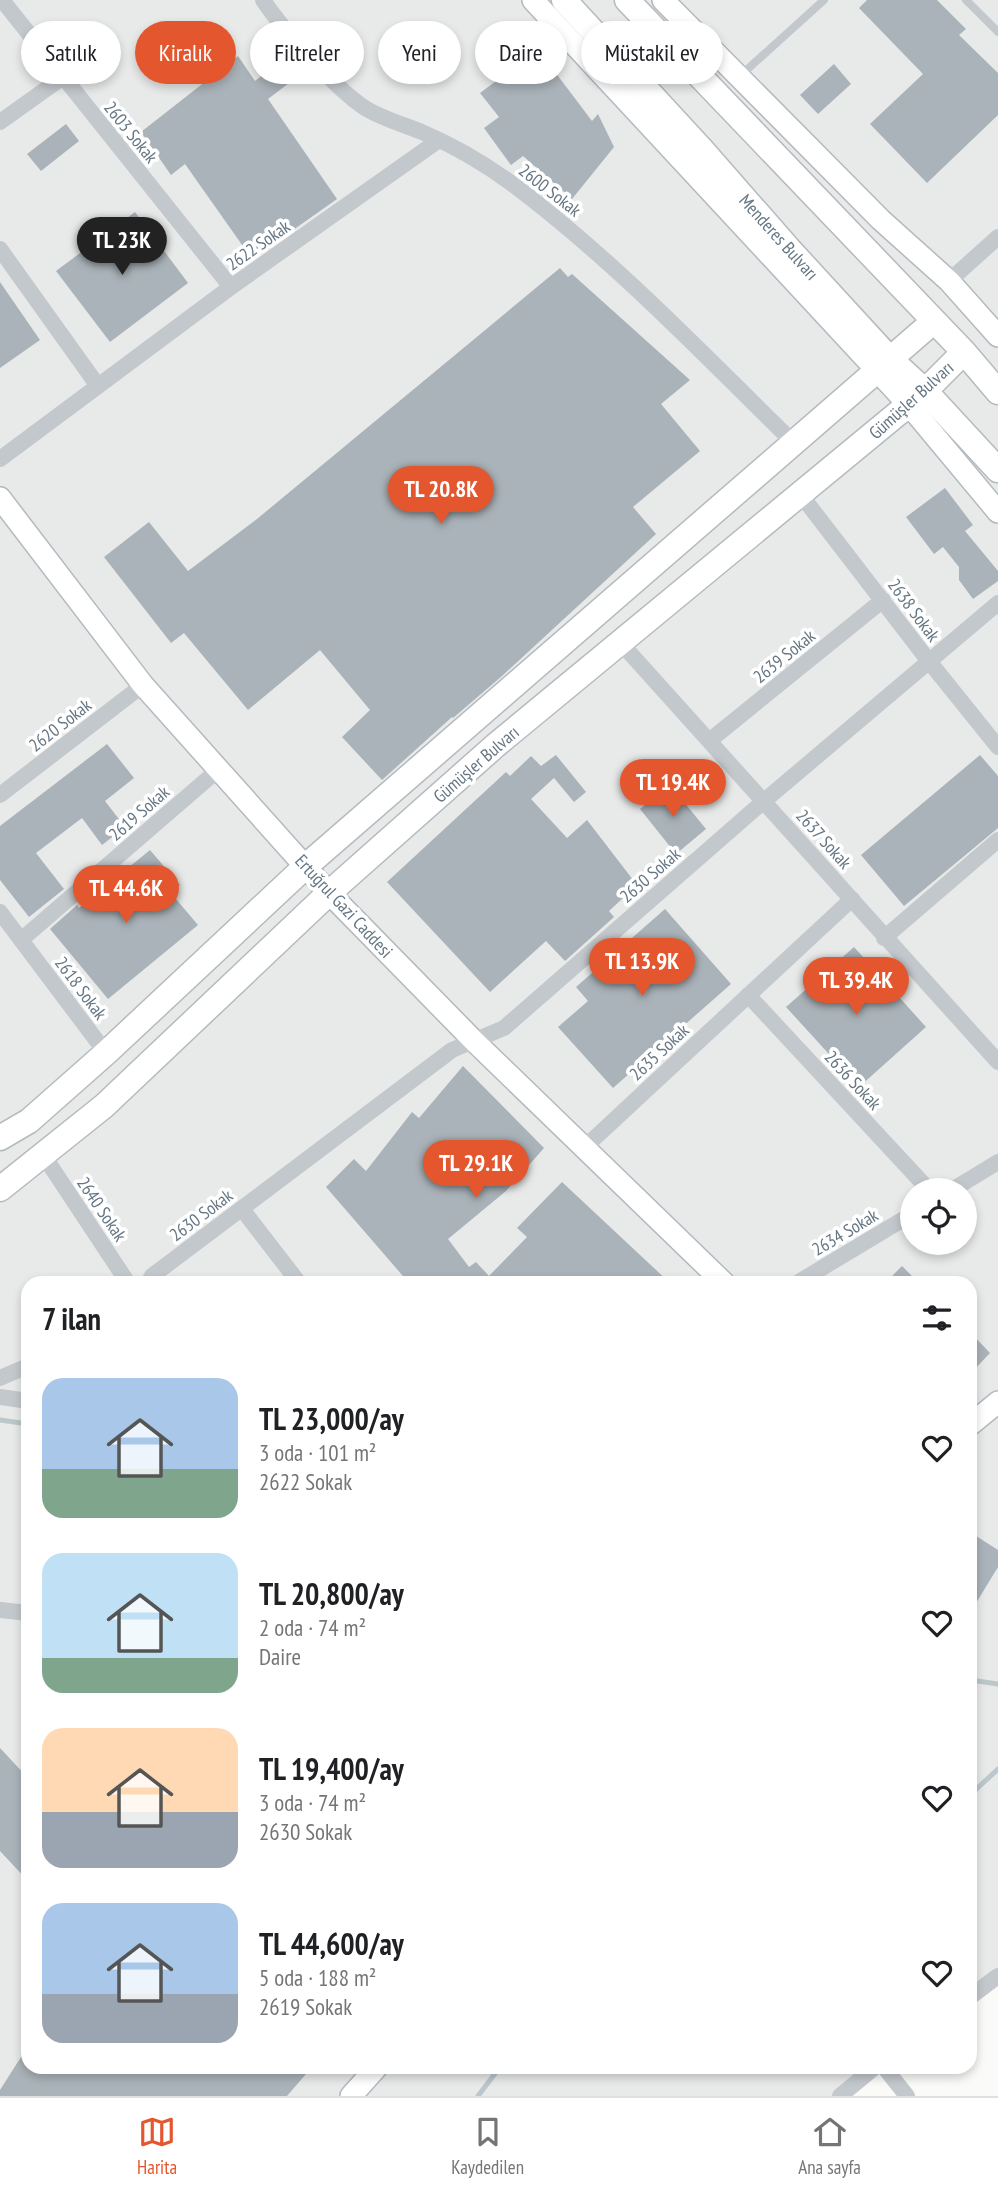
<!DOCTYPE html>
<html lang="tr">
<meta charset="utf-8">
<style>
:root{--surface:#fff;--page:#f2f2f2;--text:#202124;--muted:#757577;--line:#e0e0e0;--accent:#e4572e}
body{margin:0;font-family:"PT Sans Narrow",sans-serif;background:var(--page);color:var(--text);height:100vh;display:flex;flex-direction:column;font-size:26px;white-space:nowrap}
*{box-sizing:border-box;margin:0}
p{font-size:23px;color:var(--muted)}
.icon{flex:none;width:38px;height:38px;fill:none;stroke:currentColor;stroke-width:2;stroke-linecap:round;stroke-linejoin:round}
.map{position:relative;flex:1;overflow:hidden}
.side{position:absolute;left:21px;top:1276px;width:956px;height:798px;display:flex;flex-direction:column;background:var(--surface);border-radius:21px;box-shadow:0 4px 10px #0003}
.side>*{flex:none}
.guide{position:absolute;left:21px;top:21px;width:957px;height:63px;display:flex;gap:14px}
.buttons{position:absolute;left:900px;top:1178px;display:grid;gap:14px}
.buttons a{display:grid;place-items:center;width:77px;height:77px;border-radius:50%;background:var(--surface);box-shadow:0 4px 10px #0003;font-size:35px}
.price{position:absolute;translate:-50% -60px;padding:0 16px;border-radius:24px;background:var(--accent);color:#fff;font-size:23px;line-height:46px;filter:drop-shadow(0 2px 4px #0008)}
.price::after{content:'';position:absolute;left:50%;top:42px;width:21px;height:16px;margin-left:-10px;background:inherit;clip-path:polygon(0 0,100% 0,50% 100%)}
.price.selected{background:#222;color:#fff}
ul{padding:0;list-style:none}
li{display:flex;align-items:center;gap:21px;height:175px;padding:0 21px}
li span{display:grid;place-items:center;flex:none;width:196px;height:140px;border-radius:21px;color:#555}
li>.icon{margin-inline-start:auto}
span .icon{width:84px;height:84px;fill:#fffc;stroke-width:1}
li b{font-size:30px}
h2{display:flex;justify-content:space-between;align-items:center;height:84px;padding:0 21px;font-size:30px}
.pill{padding:0 24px;border-radius:32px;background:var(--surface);box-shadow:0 4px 10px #0003;font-size:24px;line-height:63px}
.pill.selected{background:var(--accent);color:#fff}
.tabs{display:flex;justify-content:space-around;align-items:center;height:98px;border-top:2px solid var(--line);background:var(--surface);font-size:19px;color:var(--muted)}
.tabs a{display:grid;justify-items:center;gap:4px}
.tabs .selected{color:var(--accent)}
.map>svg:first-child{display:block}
.built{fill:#e8e9e9;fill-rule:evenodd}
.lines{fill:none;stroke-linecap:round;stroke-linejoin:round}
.stream{stroke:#bbc7cb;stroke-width:5}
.building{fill:#aab3b9}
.secondary-casing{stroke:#b3babf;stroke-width:24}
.primary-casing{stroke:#b5babe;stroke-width:27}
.lane{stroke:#c3c8cc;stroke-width:8}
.street{stroke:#c3c8cc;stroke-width:16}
.secondary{stroke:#fff;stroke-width:21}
.primary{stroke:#fff;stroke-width:24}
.labels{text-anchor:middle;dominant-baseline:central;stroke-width:7;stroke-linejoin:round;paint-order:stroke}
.street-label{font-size:18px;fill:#657683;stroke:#fff}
</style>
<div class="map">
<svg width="998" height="2096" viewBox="0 0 998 2096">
<rect width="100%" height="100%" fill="#fafaf8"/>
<path class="built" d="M0,0H998V1974L970,1997V1283H28V2067H882L845,2096H0ZM912,1190H964V1242H912Z"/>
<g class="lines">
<path class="stream" d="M0,1420L28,1424
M970,1680L998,1684
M970,1795L998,1769
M478,2096L500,2067"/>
</g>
<path class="building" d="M867,0H937L966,29L959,35L998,73V115L927,183L870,124L923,74L859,8Z
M547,48L558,64L552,68L592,121L598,114L614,147L572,199L523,156L511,165L484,128L499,117L480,93L516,66Z
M238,56L255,81L275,65L289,83L268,99L337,199L252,259L185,164L171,175L141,132Z
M834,64L851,84L818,114L800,95Z
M66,124L79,141L41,171L27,154Z
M135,212L188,283L110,342L56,271Z
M560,268L568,277L572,274L690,380L661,404L700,451L633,507L656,534L502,676L453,718L452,717L382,780L342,737L370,710L320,650L248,710L184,633L171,643L104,557L149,522L188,571L257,519Z
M0,282L40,340L0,368Z
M945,488L973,525L965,531L998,571V581L973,599L959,580V567L943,547L934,554L906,517Z
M107,744L134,778L105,801L125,827L102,845L82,818L36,853L64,889L29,917L0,880V826Z
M556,755L586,792L574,802L554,778L531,799L567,838L587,820L637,885L609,911L614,917L565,961L546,941L490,992L387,882L506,772L510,776L531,756L541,766Z
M980,755L998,776V828L904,906L861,855Z
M670,785L706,829L676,854L640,809Z
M150,850L180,885L170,892L198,925L108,999L50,929L77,905L79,908Z
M665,909L731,984L613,1088L558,1027L588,1001L576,987Z
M854,947L926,1027L859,1087L786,1007Z
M463,1066L544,1148L506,1191L448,1239L469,1267L476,1262L489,1276L527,1237L517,1228L562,1182L670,1283H409L326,1187L354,1159L366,1171L412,1112L419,1118Z
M902,1266L919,1283H885Z
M970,1332L990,1353L970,1374Z
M970,1532L998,1550V1567L970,1613Z
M0,1748L28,1778V1881L0,1851Z
M28,2046V2067H312L287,2096H0V2090Z"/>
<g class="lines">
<defs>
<path id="secondary" d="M533,0L909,405L998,512
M663,0L881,220L949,281L998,336
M0,498L143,685L329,893L475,1042L724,1283
M970,1425L998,1402
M351,2096L377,2067"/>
<path id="primary" d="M564,0L703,151L788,248L889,358L925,391L998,470
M627,0L964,352L998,392
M0,1138L29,1121L106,1053L306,866L934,321
M0,1189L104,1106L329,893L496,745L925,391L964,352"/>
</defs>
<use href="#secondary" class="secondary-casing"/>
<use href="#primary" class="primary-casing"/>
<path class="lane" d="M966,0L998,32
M741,75L824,0"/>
<path class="street" d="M2,0L231,287
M263,0C283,30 336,89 365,108C383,119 405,125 424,133C454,146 485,164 511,183C614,260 702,353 793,442
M0,122L63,77
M0,249L98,386
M949,281L998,237
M0,459L231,287L439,140
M801,495L928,660L998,747
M620,642L998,1062
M709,741L883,600
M0,795L143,685
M0,912L106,1053
M884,938L998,840
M21,940L219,769
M748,995L929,1190
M585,1147L852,899
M44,1156L128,1283
M952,1190L998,1162
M242,1209L299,1283
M148,1283L152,1276L452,1050L504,1028L764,801L998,603
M797,1283L912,1214
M0,1378L28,1366
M0,1397L28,1401
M0,1610L28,1613
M970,1997L998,1976
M884,2067L907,2096
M840,2096L875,2067"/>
<use href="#secondary" class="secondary"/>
<use href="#primary" class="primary"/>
</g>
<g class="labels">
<g class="street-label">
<text transform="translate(131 132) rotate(51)">2603 Sokak</text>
<text transform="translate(550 190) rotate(38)">2600 Sokak</text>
<text transform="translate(779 237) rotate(48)">Menderes Bulvarı</text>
<text transform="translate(258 245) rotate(-35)">2622 Sokak</text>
<text transform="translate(911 400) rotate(-42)">Gümüşler Bulvarı</text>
<text transform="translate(914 610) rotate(53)">2638 Sokak</text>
<text transform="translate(784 656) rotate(-39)">2639 Sokak</text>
<text transform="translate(60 725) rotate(-38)">2620 Sokak</text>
<text transform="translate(476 764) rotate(-41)">Gümüşler Bulvarı</text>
<text transform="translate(139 813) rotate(-41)">2619 Sokak</text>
<text transform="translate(824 839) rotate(48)">2637 Sokak</text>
<text transform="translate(650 875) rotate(-41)">2630 Sokak</text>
<text transform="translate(344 906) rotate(47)">Ertuğrul Gazi Caddesi</text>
<text transform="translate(81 988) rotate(53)">2618 Sokak</text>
<text transform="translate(659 1052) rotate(-43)">2635 Sokak</text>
<text transform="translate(853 1080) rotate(47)">2636 Sokak</text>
<text transform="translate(102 1209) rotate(56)">2640 Sokak</text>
<text transform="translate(201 1215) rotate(-37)">2630 Sokak</text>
<text transform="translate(845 1232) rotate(-31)">2634 Sokak</text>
</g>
</g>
</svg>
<div class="buttons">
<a><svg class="icon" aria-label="locate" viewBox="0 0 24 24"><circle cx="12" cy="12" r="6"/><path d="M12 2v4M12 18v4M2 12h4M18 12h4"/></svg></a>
</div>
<b class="price selected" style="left:122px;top:277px">TL 23K</b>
<b class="price" style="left:441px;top:526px">TL 20.8K</b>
<b class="price" style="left:673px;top:819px">TL 19.4K</b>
<b class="price" style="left:126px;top:925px">TL 44.6K</b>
<b class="price" style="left:642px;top:998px">TL 13.9K</b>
<b class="price" style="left:856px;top:1017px">TL 39.4K</b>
<b class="price" style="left:476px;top:1200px">TL 29.1K</b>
<div class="guide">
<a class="pill">Satılık</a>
<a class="pill selected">Kiralık</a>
<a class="pill">Filtreler</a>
<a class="pill">Yeni</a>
<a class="pill">Daire</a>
<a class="pill">Müstakil ev</a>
</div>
<section class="side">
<h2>7 ilan<svg class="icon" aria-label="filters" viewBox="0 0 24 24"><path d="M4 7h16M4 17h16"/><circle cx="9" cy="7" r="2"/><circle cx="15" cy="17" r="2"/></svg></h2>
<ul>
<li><span style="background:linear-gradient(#a9c7e8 65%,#7fa58c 0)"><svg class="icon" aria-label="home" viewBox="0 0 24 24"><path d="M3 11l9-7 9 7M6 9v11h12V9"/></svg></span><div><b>TL 23,000/ay</b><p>3 oda · 101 m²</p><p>2622 Sokak</p></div><svg class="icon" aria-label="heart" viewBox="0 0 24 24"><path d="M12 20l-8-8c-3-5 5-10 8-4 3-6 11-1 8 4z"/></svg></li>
<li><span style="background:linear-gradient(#bfe0f5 75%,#7fa58c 0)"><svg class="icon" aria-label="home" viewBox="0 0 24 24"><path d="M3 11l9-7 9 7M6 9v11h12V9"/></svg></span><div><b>TL 20,800/ay</b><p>2 oda · 74 m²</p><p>Daire</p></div><svg class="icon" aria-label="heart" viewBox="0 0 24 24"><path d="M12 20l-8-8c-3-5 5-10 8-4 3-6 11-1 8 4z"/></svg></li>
<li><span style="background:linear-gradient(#ffd9b3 60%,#9aa5b1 0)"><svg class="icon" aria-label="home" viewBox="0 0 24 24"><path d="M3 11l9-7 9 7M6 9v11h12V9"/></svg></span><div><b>TL 19,400/ay</b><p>3 oda · 74 m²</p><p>2630 Sokak</p></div><svg class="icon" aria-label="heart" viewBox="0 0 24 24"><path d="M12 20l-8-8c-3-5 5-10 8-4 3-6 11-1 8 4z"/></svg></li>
<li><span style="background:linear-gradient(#a9c7e8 65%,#9aa5b1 0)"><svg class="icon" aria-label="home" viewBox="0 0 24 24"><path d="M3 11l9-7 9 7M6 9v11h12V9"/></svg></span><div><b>TL 44,600/ay</b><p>5 oda · 188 m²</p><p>2619 Sokak</p></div><svg class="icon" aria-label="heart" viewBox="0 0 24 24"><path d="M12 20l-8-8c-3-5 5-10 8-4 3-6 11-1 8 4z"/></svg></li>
</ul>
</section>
</div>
<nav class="tabs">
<a class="selected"><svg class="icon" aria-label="map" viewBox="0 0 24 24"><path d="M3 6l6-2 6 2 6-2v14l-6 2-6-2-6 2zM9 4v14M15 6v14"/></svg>Harita</a>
<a><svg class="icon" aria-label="saved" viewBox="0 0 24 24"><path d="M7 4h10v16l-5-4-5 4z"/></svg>Kaydedilen</a>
<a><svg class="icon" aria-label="home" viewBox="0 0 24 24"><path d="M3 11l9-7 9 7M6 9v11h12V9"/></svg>Ana sayfa</a>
</nav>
